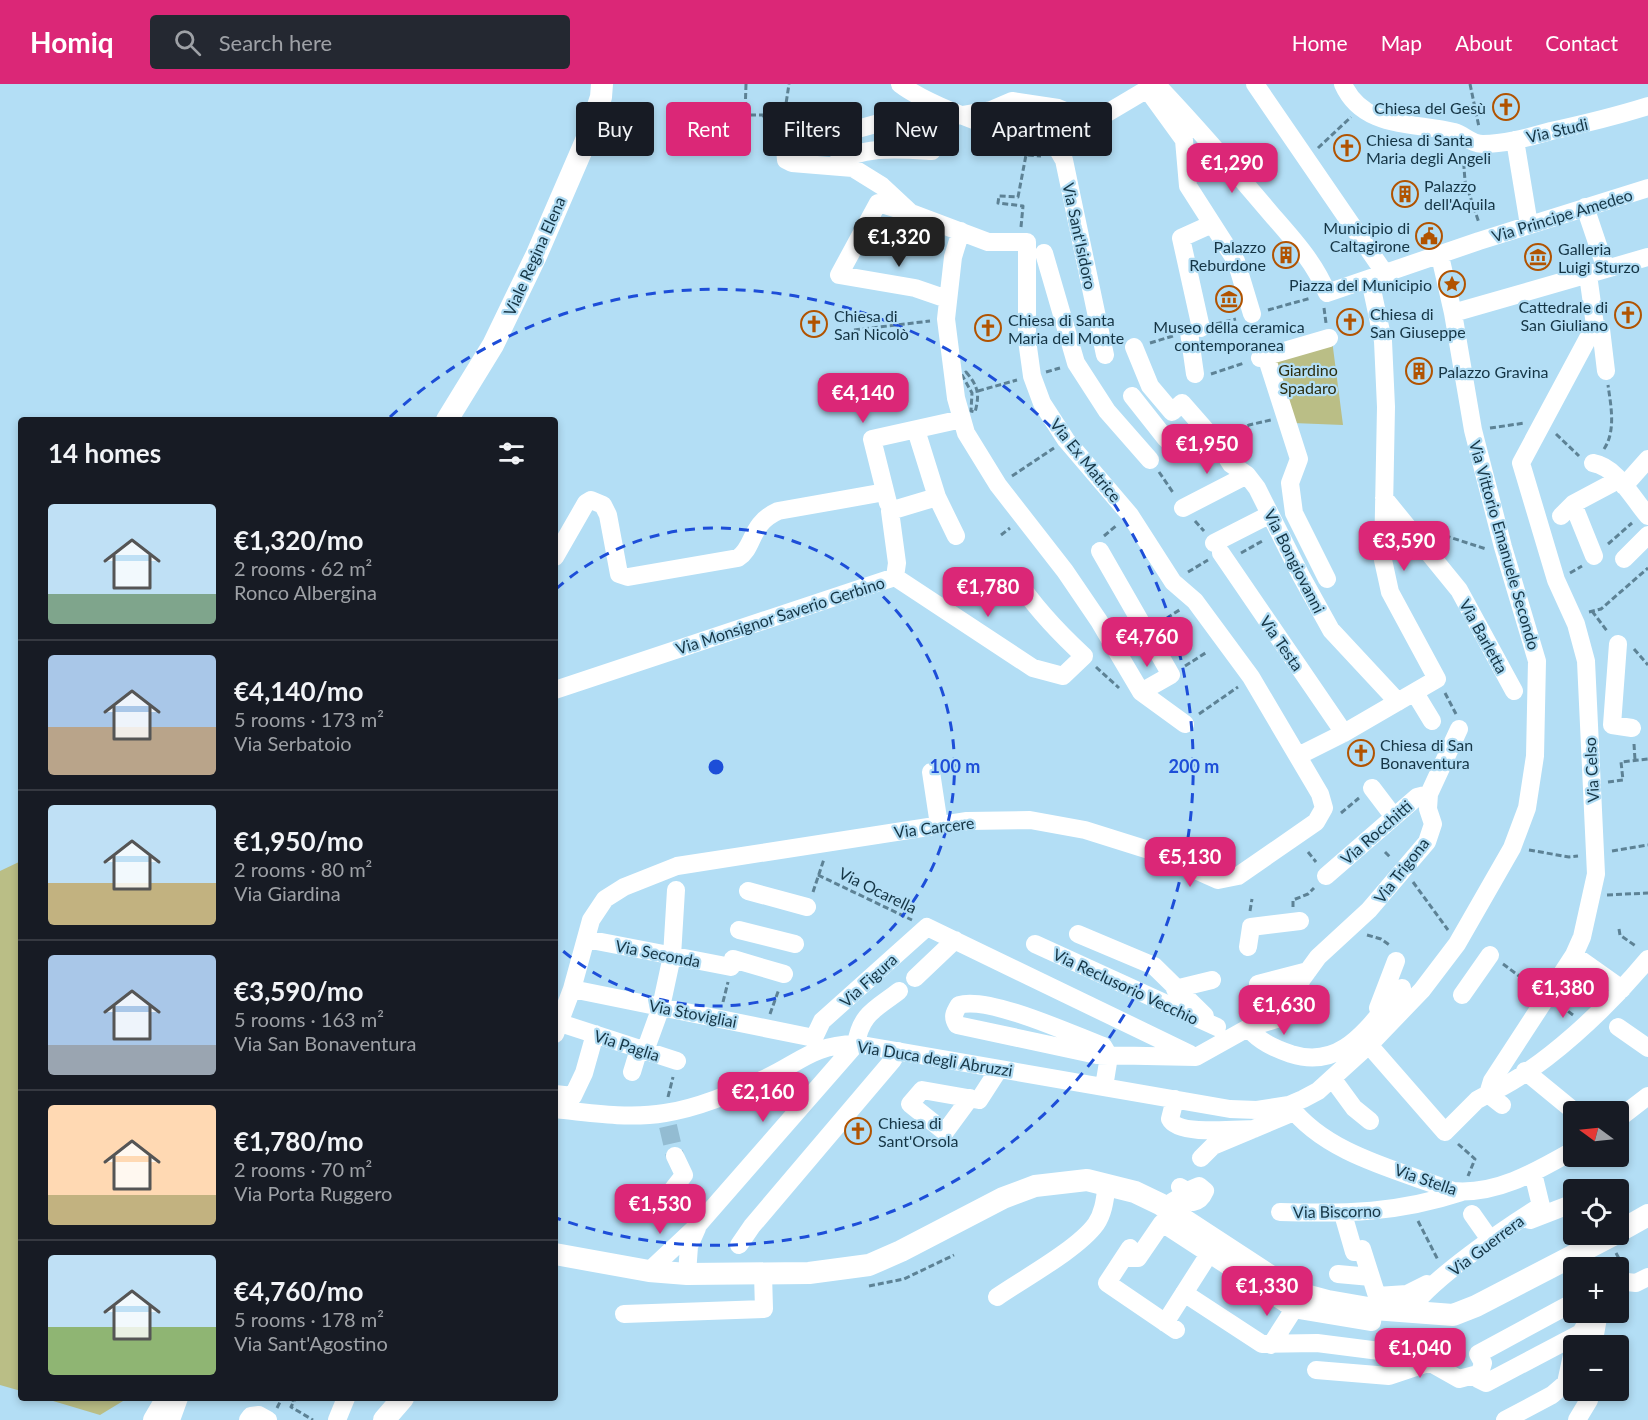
<!DOCTYPE html>
<meta charset="utf-8">
<style>
:root{--surface:#171b24;--page:#242831;--text:#f1f3f6;--muted:#9ea1a6;--line:#363941;--accent:#db2777}
body{margin:0;font-family:Lato,sans-serif;background:var(--page);color:var(--text);height:100vh;display:flex;flex-direction:column;font-size:22px;white-space:nowrap}
*{box-sizing:border-box;margin:0}
p{font-size:20px;color:var(--muted)}
.icon{flex:none;width:33px;height:33px;fill:none;stroke:currentColor;stroke-width:2;stroke-linecap:round;stroke-linejoin:round}
.map{position:relative;flex:1;overflow:hidden}
.details{position:absolute;left:18px;top:333px;width:540px;height:984px;display:flex;flex-direction:column;background:var(--surface);border-radius:6px;box-shadow:0 3px 9px #0003}
.details>*{flex:none}
.hud{position:absolute;left:576px;top:18px;width:570px;height:54px;display:flex;gap:12px}
.needle{width:39px;rotate:285deg}
.fabs{position:absolute;left:1563px;top:1017px;display:grid;gap:12px}
.fabs a{display:grid;place-items:center;width:66px;height:66px;border-radius:6px;background:var(--surface);box-shadow:0 3px 9px #0003;font-size:30px}
.price{position:absolute;translate:-50% -51px;padding:0 14px;border-radius:12px;background:var(--accent);color:#fff;font-size:20px;line-height:39px;filter:drop-shadow(0 2px 3px #0008)}
.price::after{content:'';position:absolute;left:50%;top:36px;width:18px;height:14px;margin-left:-9px;background:inherit;clip-path:polygon(0 0,100% 0,50% 100%)}
.price.selected{background:#222;color:#fff}
ul{padding:0;list-style:none}
li{display:flex;align-items:center;gap:18px;height:150px;padding:0 30px}
li+li{border-top:2px solid var(--line)}
li span{display:grid;place-items:center;flex:none;width:168px;height:120px;border-radius:6px;color:#555}
li>.icon{margin-inline-start:auto}
span .icon{width:72px;height:72px;fill:#fffc;stroke-width:1}
li b{font-size:26px}
h2{display:flex;justify-content:space-between;align-items:center;height:72px;padding:0 30px;font-size:26px}
.chip{padding:0 21px;border-radius:6px;background:var(--surface);box-shadow:0 3px 9px #0003;font-size:21px;line-height:54px}
.chip.selected{background:var(--accent);color:#fff}
header{display:flex;align-items:center;gap:36px;box-sizing:border-box;height:84px;padding:0 30px;background:var(--accent);color:#fff}
header strong{font-size:28px}
nav{display:flex;gap:33px;margin-inline-start:auto;font-size:21px}
.search{width:420px;height:54px;background:var(--page);display:flex;align-items:center;gap:15px;box-sizing:border-box;padding:0 21px;border-radius:6px;color:var(--muted);font-size:22px}
.map>svg:first-child{display:block}
.green{fill:#babe86}
.lines{fill:none;stroke-linecap:round;stroke-linejoin:round}
.minor-tunnel{stroke:#93bcd2;stroke-width:18;stroke-dasharray:18 9;stroke-linecap:butt}
.path{stroke:#5d8295;stroke-width:3;stroke-dasharray:6 3;stroke-linecap:butt}
.minor{stroke:#fff;stroke-width:18}
.major{stroke:#fff;stroke-width:22}
.ring{fill:none;stroke:#1d4ed8;stroke-width:3;stroke-dasharray:10 8}
.labels{text-anchor:middle;dominant-baseline:central;stroke-width:4.5;stroke-linejoin:round;paint-order:stroke}
.poi-label{font-size:16px;fill:#153545;stroke:#b3def5;text-anchor:start}
.street-label{font-size:16px;fill:#153545;stroke:#b3def5}
.park-label{font-size:16px;fill:#2b2d10;stroke:#b3def5}
.centre{fill:#1d4ed8;stroke:#b3def5;stroke-width:3}
.ring-label{font-size:18px;text-anchor:middle;font-weight:bold;fill:#1d4ed8;stroke:#b3def5;stroke-width:4.5;stroke-linejoin:round;paint-order:stroke}
</style>
<header>
<strong>Homiq</strong>
<div class="search"><svg class="icon" aria-label="search" viewBox="0 0 24 24"><circle cx="10" cy="10" r="6"/><path d="M15 15l6 6"/></svg>Search here</div>
<nav><a>Home</a><a>Map</a><a>About</a><a>Contact</a></nav>
</header>
<div class="map">
<svg width="1648" height="1336" viewBox="0 0 1648 1336">
<rect width="100%" height="100%" fill="#b3def5"/>
<path class="green" d="M1332,256L1343,341L1293,339L1271,275Z
M21,777V1307L0,1301V787Z
M43,1314H128L100,1331Z"/>
<g class="lines">
<path class="minor-tunnel" d="M668,1042L675,1072"/>
<path class="path" d="M746,0L745,31H763L767,41L789,46
M1470,0L1479,43
M763,31L784,33L789,0
M1318,64L1351,33
M1463,70L1465,97L1479,139
M1021,143L1023,122L998,119L999,112L1018,113L1026,71L1041,72
M1324,224L1326,239
M1268,226L1311,214
M1216,240L1236,235
M854,246L930,237
M1150,259L1173,252
M966,288C978,302 980,310 975,328L971,327L972,309L962,291Z
M1046,288L1060,284
M1211,290L1244,279
M978,307L1017,296
M1490,344L1525,339
M1556,350L1579,372
M1232,351L1249,341L1271,336
M1604,365C1616,347 1611,322 1608,301
M1159,388L1174,410
M1012,392L1054,364
M1195,437L1204,447
M1001,451L1010,444
M1104,452L1117,441
M1436,453L1443,451L1486,465
M1608,460L1632,439
M1241,469L1264,456
M1188,488L1208,476
M1570,489L1582,482
M1592,527L1607,547
M1589,528L1601,525L1648,484
M1159,539L1181,525
M1634,565L1648,581
M1185,582L1207,568
M1096,583L1119,604
M1445,609L1456,630
M1199,630L1238,603
M1634,660L1635,676
M1608,698L1623,696L1621,678L1648,675
M1341,729L1359,714
M1529,766L1569,773L1578,772
M1612,767L1648,761
M1308,768L1316,778
M1385,768L1391,774
M818,791L912,836
M1413,798L1448,846
M813,808L824,775
M1607,811L1648,809
M1293,823V816L1308,810L1314,804
M1250,827L1252,815
M1619,845L1620,851L1637,863
M1367,851L1381,855L1391,862
M1503,880L1534,903
M723,918L728,898
M1561,922L1573,931
M770,930L779,905
M668,1013L673,993
M1458,1060L1475,1075L1468,1092
M1418,1137L1438,1176
M1616,1169L1623,1182
M869,1202L904,1195L954,1171
M289,1314L294,1317L291,1323L313,1336
M277,1324L282,1314"/>
<path class="minor" d="M900,0C925,19 979,39 1011,49C1022,52 1036,50 1047,54C1056,58 1059,69 1064,76L1105,271
M1255,0L1386,191
M1343,0C1363,45 1413,38 1454,48C1465,51 1471,60 1483,60C1506,60 1529,53 1551,47C1583,40 1616,32 1648,22
M1147,5L1184,56L1188,102L1236,177L1252,230
M1515,56L1529,141
M834,81C860,61 901,65 932,67
M1585,123L1606,185
M907,128L878,119L839,191L915,204L947,215
M961,147L953,173L946,235L956,314L966,349L998,401L1065,487L1099,537L1141,608L1185,640
M1044,169L1076,279L1107,327L1150,376
M1440,172L1453,229
M1595,241L1601,245L1606,287
M1201,244L1181,154L1212,140
M1189,248L1195,290
M1134,263L1150,302L1172,328L1182,319L1218,360L1231,380L1247,391L1257,404L1300,490L1331,546L1398,618
M1266,272L1299,375L1290,399L1294,429L1327,495
M1260,274L1329,254
M1132,312L1166,355
M916,346L937,413L956,452
M1593,379C1617,383 1633,415 1648,432
M1624,402L1648,375
M1384,414L1459,506L1514,607
M888,419L872,355L962,335
M1573,420L1594,472
M1183,424L1247,391
M1561,432L1573,420L1618,396
M1214,459L1269,431
M1100,467L1171,591L1141,608
M1221,469L1344,649
M555,473L586,419L591,416L603,421L608,431L619,490L628,493L738,474C755,463 749,440 778,427L885,408
M1624,475L1648,451
M895,493L1033,584L1063,592L1084,572C1058,548 1034,523 1015,493
M1618,560L1612,641L1632,644
M555,606L895,493L897,479L890,427L937,413
M1415,609L1432,637
M1298,672L1344,649L1437,595L1390,508L1383,476L1386,323L1383,257L1370,196
M931,688L939,741
M1372,704L1394,733
M1326,792L1417,713L1429,710
M748,807L807,823
M739,846L795,860
M1078,850L1154,882L1205,932
M586,855L731,883L733,875L784,890
M1035,860L1217,943
M1248,863L1251,843L1300,837
M1574,871L1622,905
M915,894L955,856
M1258,900L1308,887
M572,905L814,954
M1175,905L1212,896
M1462,911L1490,871
M1378,924L1396,877
M560,939L677,977
M1618,943L1648,964
M1248,944C1260,958 1274,964 1291,970C1345,987 1370,939 1402,904
M555,950L572,905L591,836L605,815L624,803L677,782L967,737L1030,736L1085,746L1155,768L1218,796L1238,792L1316,738L1324,724L1320,710L1251,593L1195,517L1173,498L1130,431L1066,356L1042,319L1032,292L1027,256V158H988L911,129L882,102L853,84L792,79L786,76L785,65L890,36L939,35L991,26L1012,17L1058,24L1092,38L1156,0C1196,42 1234,86 1272,131C1293,155 1315,179 1327,209L1479,157L1648,104
M814,954L822,937L927,843L1190,970
M856,960C861,929 876,925 899,907
M1369,961L1445,1048L1477,1016L1488,1010L1492,997L1574,871L1582,853L1596,790L1586,577L1576,540L1556,496L1521,379L1595,241L1588,191
M645,967L661,923L672,872L676,806
M1525,987L1575,1028
M632,988L639,965
M1332,994L1354,1024L1370,1037
M1104,1003L1109,972L1103,962C1071,950 989,912 959,921C954,929 952,933 957,941L1097,971L1196,973L1248,944L1286,932L1302,895L1318,873L1369,826L1427,758L1433,740L1428,725L1429,710L1459,645
M555,1010L573,1012L584,989L595,950
M970,1014L945,1048L910,1020L922,1006L979,1016L999,985
M1175,1015L1170,1035C1178,1052 1237,1045 1254,1045
M1289,1021C1325,1070 1398,1086 1453,1107C1497,1111 1537,1087 1574,1066
M1502,1021L1488,1010C1544,985 1609,922 1648,875
M555,1025C591,1029 629,1035 665,1029C698,1024 733,1009 764,995C801,978 812,961 856,960L1230,1025L1257,1026L1289,1021L1303,1015L1318,1007L1373,957L1422,906L1457,860L1512,764L1527,724L1535,672L1537,577L1503,463L1473,346L1453,229L1648,173
M1618,1035L1648,1012
M1201,1074L1213,1062L1294,1028
M662,1119L684,1091L675,1072
M1164,1123L1177,1115C1190,1119 1199,1121 1205,1107L1199,1102L1187,1107L1180,1103
M1280,1128C1346,1130 1398,1129 1462,1108
M1343,1130L1354,1168L1362,1165L1377,1212L1407,1210L1427,1200
M1472,1130L1491,1157
M1530,1136L1574,1119
M739,1161L752,1142L892,977L898,967
M1130,1164L1107,1199L1176,1246
M1124,1174H1138L1162,1139L1294,1225L1372,1238L1374,1225
M649,1187L697,1142L856,960
M687,1190L689,1162L697,1144
M1338,1190L1371,1193
M1618,1197L1636,1199L1648,1193
M1184,1209L1262,1260L1317,1259L1419,1272
M997,1213C1023,1195 1078,1165 1096,1140C1104,1128 1105,1114 1107,1100
M1574,1218L1478,1270L1483,1279L1478,1295L1486,1299L1579,1250
M1409,1228C1426,1198 1510,1141 1541,1122L1533,1089
M624,1230L764,1225L763,1190
M1165,1239L1209,1170
M1574,1260L1588,1237L1598,1228
M1271,1261L1294,1225
M1593,1262L1599,1228
M1420,1273L1459,1295L1478,1290
M1316,1286L1389,1292L1428,1279
M171,1336L179,1314
M248,1336L251,1332L259,1331L268,1336
M337,1336L346,1314
M1505,1336L1552,1311L1566,1299L1574,1262
M1577,1336L1589,1316L1590,1306"/>
<path class="major" d="M447,336L493,261L536,172L587,54L601,13L602,0
M1618,1148L1648,1131
M555,1170L649,1187L687,1190L809,1189L869,1181L901,1167L1003,1114L1035,1102L1087,1096L1135,1108L1160,1120L1281,1199L1302,1210L1328,1217L1374,1225L1453,1231L1476,1222L1615,1150
M154,1336L167,1314
M384,1336L403,1314"/>
</g>
<g class="ring">
<path d="M556 505A239 239 0 1 1 556 861"/>
<path d="M390 333A478 478 0 1 1 556 1134"/>
</g>
<defs>
<symbol id="church-ring" viewBox="-11 -11 22 22"><circle r="9.5" fill="#b3def5" stroke="#b15300" stroke-width="1.5"/><path d="M-1.2-6h2.4v3.5h3.3v2.4h-3.3V6h-2.4V-.1h-3.3v-2.4h3.3Z" fill="#b15300"/></symbol>
<symbol id="building-ring" viewBox="-11 -11 22 22"><circle r="9.5" fill="#b3def5" stroke="#b15300" stroke-width="1.5"/><path d="M-4-6H4V6H1V3H-1V6H-4ZM-2.5-4.3h1.7v1.8h-1.7ZM.8-4.3h1.7v1.8H.8ZM-2.5-1h1.7V.8h-1.7ZM.8-1h1.7V.8H.8Z" fill="#b15300"/></symbol>
<symbol id="civic-ring" viewBox="-11 -11 22 22"><circle r="9.5" fill="#b3def5" stroke="#b15300" stroke-width="1.5"/><path d="M-.6-6.5H3V-4.5H.6V-3L4-1V1h2V6H-6V1h2V-1L-.6-3ZM-1.2 2.5V6h2.4V2.5Z" fill="#b15300"/></symbol>
<symbol id="museum-ring" viewBox="-11 -11 22 22"><circle r="9.5" fill="#b3def5" stroke="#b15300" stroke-width="1.5"/><path d="M0-6L6-3V-2H-6V-3ZM-5-1h2V3h-2ZM-1-1h2V3h-2ZM3-1h2V3H3ZM-6 4H6V6H-6Z" fill="#b15300"/></symbol>
<symbol id="sight-ring" viewBox="-11 -11 22 22"><circle r="9.5" fill="#b3def5" stroke="#b15300" stroke-width="1.5"/><path d="M0-6L1.8-2.2L6-1.7L2.9 1.2L3.7 5.4L0 3.3L-3.7 5.4L-2.9 1.2L-6-1.7L-1.8-2.2Z" fill="#b15300"/></symbol>
</defs>
<g fill-rule="evenodd">
<use href="#church-ring" x="1491" y="8" width="30" height="30"/>
<use href="#church-ring" x="1332" y="49" width="30" height="30"/>
<use href="#building-ring" x="1390" y="95" width="30" height="30"/>
<use href="#civic-ring" x="1414" y="137" width="30" height="30"/>
<use href="#building-ring" x="1271" y="156" width="30" height="30"/>
<use href="#museum-ring" x="1523" y="158" width="30" height="30"/>
<use href="#sight-ring" x="1437" y="185" width="30" height="30"/>
<use href="#museum-ring" x="1214" y="200" width="30" height="30"/>
<use href="#church-ring" x="1613" y="216" width="30" height="30"/>
<use href="#church-ring" x="1335" y="223" width="30" height="30"/>
<use href="#church-ring" x="799" y="225" width="30" height="30"/>
<use href="#church-ring" x="973" y="229" width="30" height="30"/>
<use href="#building-ring" x="1404" y="272" width="30" height="30"/>
<use href="#church-ring" x="1346" y="654" width="30" height="30"/>
<use href="#church-ring" x="843" y="1032" width="30" height="30"/>
</g>
<g class="labels">
<g class="poi-label">
<text x="1486" y="23" text-anchor="end">Chiesa del Gesù</text>
<text x="1366" y="55">Chiesa di Santa<tspan x="1366" dy="18">Maria degli Angeli</tspan></text>
<text x="1424" y="101">Palazzo<tspan x="1424" dy="18">dell'Aquila</tspan></text>
<text x="1410" y="143" text-anchor="end">Municipio di<tspan x="1410" dy="18">Caltagirone</tspan></text>
<text x="1266" y="162" text-anchor="end">Palazzo<tspan x="1266" dy="18">Reburdone</tspan></text>
<text x="1558" y="164">Galleria<tspan x="1558" dy="18">Luigi Sturzo</tspan></text>
<text x="1432" y="200" text-anchor="end">Piazza del Municipio</text>
<text x="1608" y="222" text-anchor="end">Cattedrale di<tspan x="1608" dy="18">San Giuliano</tspan></text>
<text x="1370" y="229">Chiesa di<tspan x="1370" dy="18">San Giuseppe</tspan></text>
<text x="834" y="231">Chiesa di<tspan x="834" dy="18">San Nicolò</tspan></text>
<text x="1008" y="235">Chiesa di Santa<tspan x="1008" dy="18">Maria del Monte</tspan></text>
<text x="1229" y="242" text-anchor="middle">Museo della ceramica<tspan x="1229" dy="18">contemporanea</tspan></text>
<text x="1438" y="287">Palazzo Gravina</text>
<text x="1380" y="660">Chiesa di San<tspan x="1380" dy="18">Bonaventura</tspan></text>
<text x="878" y="1038">Chiesa di<tspan x="878" dy="18">Sant'Orsola</tspan></text>
</g>
<g class="street-label">
<text transform="translate(1557 46) rotate(-13)">Via Studi</text>
<text transform="translate(1562 131) rotate(-17)">Via Principe Amedeo</text>
<text transform="translate(1080 152) rotate(78)">Via Sant'Isidoro</text>
<text transform="translate(534 172) rotate(-66)">Viale Regina Elena</text>
<text transform="translate(1086 376) rotate(51)">Via Ex Matrice</text>
<text transform="translate(1505 461) rotate(74)">Via Vittorio Emanuele Secondo</text>
<text transform="translate(1295 477) rotate(63)">Via Bongiovanni</text>
<text transform="translate(780 531) rotate(-18)">Via Monsignor Saverio Gerbino</text>
<text transform="translate(1484 552) rotate(61)">Via Barletta</text>
<text transform="translate(1282 559) rotate(55)">Via Testa</text>
<text transform="translate(1591 686) rotate(-93)">Via Celso</text>
<text transform="translate(934 743) rotate(-7)">Via Carcere</text>
<text transform="translate(1376 748) rotate(-41)">Via Rocchitti</text>
<text transform="translate(1401 786) rotate(-52)">Via Trigona</text>
<text transform="translate(878 806) rotate(26)">Via Ocarella</text>
<text transform="translate(658 869) rotate(11)">Via Seconda</text>
<text transform="translate(868 896) rotate(-42)">Via Figura</text>
<text transform="translate(1126 902) rotate(25)">Via Reclusorio Vecchio</text>
<text transform="translate(693 929) rotate(11)">Via Stovigliai</text>
<text transform="translate(627 961) rotate(18)">Via Paglia</text>
<text transform="translate(935 974) rotate(9)">Via Duca degli Abruzzi</text>
<text transform="translate(1426 1095) rotate(19)">Via Stella</text>
<text transform="translate(1337 1127) rotate(-1)">Via Biscorno</text>
<text transform="translate(1486 1161) rotate(-37)">Via Guerrera</text>
</g>
<g class="park-label">
<text x="1308" y="285">Giardino<tspan x="1308" dy="18">Spadaro</tspan></text>
</g>
</g>
<circle cx="716" cy="683" r="9" class="centre"/>
<g class="ring-label">
<text x="955" y="689">100 m</text>
<text x="1194" y="689">200 m</text>
</g>
</svg>
<div class="fabs">
<a><svg class="needle" viewBox="-14 -14 28 28"><path d="M0-13l5 13h-10z" fill="#e53935"/><path d="M0 13l5-13h-10z" fill="#9ea1a6"/></svg></a>
<a><svg class="icon" aria-label="locate" viewBox="0 0 24 24"><circle cx="12" cy="12" r="6"/><path d="M12 2v4M12 18v4M2 12h4M18 12h4"/></svg></a>
<a>+</a>
<a>−</a>
</div>
<b class="price" style="left:1232px;top:110px">€1,290</b>
<b class="price selected" style="left:899px;top:184px">€1,320</b>
<b class="price" style="left:863px;top:340px">€4,140</b>
<b class="price" style="left:1207px;top:391px">€1,950</b>
<b class="price" style="left:1404px;top:488px">€3,590</b>
<b class="price" style="left:988px;top:534px">€1,780</b>
<b class="price" style="left:1147px;top:584px">€4,760</b>
<b class="price" style="left:1190px;top:804px">€5,130</b>
<b class="price" style="left:1563px;top:935px">€1,380</b>
<b class="price" style="left:1284px;top:952px">€1,630</b>
<b class="price" style="left:763px;top:1039px">€2,160</b>
<b class="price" style="left:660px;top:1151px">€1,530</b>
<b class="price" style="left:1267px;top:1233px">€1,330</b>
<b class="price" style="left:1420px;top:1295px">€1,040</b>
<div class="hud">
<a class="chip">Buy</a>
<a class="chip selected">Rent</a>
<a class="chip">Filters</a>
<a class="chip">New</a>
<a class="chip">Apartment</a>
</div>
<section class="details">
<h2>14 homes<svg class="icon" aria-label="filters" viewBox="0 0 24 24"><path d="M4 7h16M4 17h16"/><circle cx="9" cy="7" r="2"/><circle cx="15" cy="17" r="2"/></svg></h2>
<ul>
<li><span style="background:linear-gradient(#bfe0f5 75%,#7fa58c 0)"><svg class="icon" aria-label="home" viewBox="0 0 24 24"><path d="M3 11l9-7 9 7M6 9v11h12V9"/></svg></span><div><b>€1,320/mo</b><p>2 rooms · 62 m²</p><p>Ronco Albergina</p></div></li>
<li><span style="background:linear-gradient(#a9c7e8 60%,#b9a48a 0)"><svg class="icon" aria-label="home" viewBox="0 0 24 24"><path d="M3 11l9-7 9 7M6 9v11h12V9"/></svg></span><div><b>€4,140/mo</b><p>5 rooms · 173 m²</p><p>Via Serbatoio</p></div></li>
<li><span style="background:linear-gradient(#bfe0f5 65%,#c2b280 0)"><svg class="icon" aria-label="home" viewBox="0 0 24 24"><path d="M3 11l9-7 9 7M6 9v11h12V9"/></svg></span><div><b>€1,950/mo</b><p>2 rooms · 80 m²</p><p>Via Giardina</p></div></li>
<li><span style="background:linear-gradient(#a9c7e8 75%,#9aa5b1 0)"><svg class="icon" aria-label="home" viewBox="0 0 24 24"><path d="M3 11l9-7 9 7M6 9v11h12V9"/></svg></span><div><b>€3,590/mo</b><p>5 rooms · 163 m²</p><p>Via San Bonaventura</p></div></li>
<li><span style="background:linear-gradient(#ffd9b3 75%,#c2b280 0)"><svg class="icon" aria-label="home" viewBox="0 0 24 24"><path d="M3 11l9-7 9 7M6 9v11h12V9"/></svg></span><div><b>€1,780/mo</b><p>2 rooms · 70 m²</p><p>Via Porta Ruggero</p></div></li>
<li><span style="background:linear-gradient(#bfe0f5 60%,#8fb573 0)"><svg class="icon" aria-label="home" viewBox="0 0 24 24"><path d="M3 11l9-7 9 7M6 9v11h12V9"/></svg></span><div><b>€4,760/mo</b><p>5 rooms · 178 m²</p><p>Via Sant'Agostino</p></div></li>
</ul>
</section>
</div>
